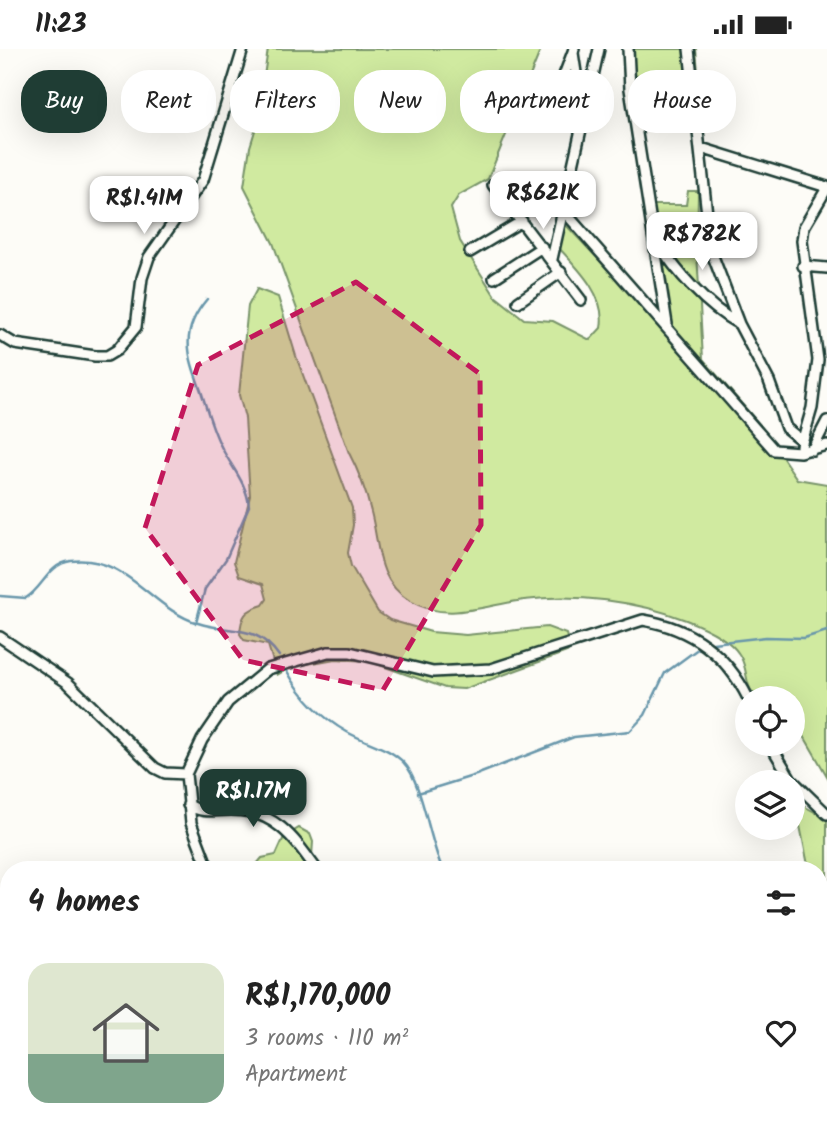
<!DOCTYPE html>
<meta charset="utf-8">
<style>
:root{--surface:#fff;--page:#f6f6f6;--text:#222;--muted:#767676;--line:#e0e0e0;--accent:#1f3d34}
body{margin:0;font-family:Kalam,sans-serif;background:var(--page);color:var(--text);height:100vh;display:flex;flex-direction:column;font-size:26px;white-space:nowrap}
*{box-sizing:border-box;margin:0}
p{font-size:23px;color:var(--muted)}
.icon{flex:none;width:38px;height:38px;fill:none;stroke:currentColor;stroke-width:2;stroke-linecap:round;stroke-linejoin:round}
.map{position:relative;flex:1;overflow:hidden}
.side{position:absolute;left:0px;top:812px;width:828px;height:275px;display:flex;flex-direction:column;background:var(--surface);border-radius:28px 28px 0 0;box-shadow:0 7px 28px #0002}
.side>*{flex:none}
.hud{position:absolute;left:21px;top:21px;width:786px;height:63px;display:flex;gap:14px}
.tools{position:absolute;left:735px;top:637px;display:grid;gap:14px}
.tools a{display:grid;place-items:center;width:70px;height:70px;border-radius:50%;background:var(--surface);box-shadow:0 7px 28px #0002;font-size:35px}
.price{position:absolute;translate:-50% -60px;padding:0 16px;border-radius:14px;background:#fff;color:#222;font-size:23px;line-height:46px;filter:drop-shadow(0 2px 4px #0008)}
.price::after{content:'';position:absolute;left:50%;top:42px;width:21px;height:16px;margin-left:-10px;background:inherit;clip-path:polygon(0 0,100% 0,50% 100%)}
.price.on{background:var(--accent);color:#fff}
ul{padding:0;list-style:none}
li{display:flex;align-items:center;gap:21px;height:175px;padding:0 28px}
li+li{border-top:2px solid var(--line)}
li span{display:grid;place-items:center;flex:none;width:196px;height:140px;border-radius:21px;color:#555}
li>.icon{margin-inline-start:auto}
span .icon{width:84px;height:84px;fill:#fffc;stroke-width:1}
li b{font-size:30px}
h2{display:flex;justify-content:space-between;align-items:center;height:84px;padding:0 28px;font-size:30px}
.pill{padding:0 24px;border-radius:28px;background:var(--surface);box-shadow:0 7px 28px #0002;font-size:24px;line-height:63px}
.pill.on{background:var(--accent);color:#fff}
.status{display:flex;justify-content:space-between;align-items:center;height:49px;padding:0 35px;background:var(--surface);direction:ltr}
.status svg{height:19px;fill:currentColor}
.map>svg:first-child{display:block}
.green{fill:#d0eaa0;stroke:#78946a;stroke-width:2}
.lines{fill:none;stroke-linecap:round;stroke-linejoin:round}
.stream{stroke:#6997ab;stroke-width:2.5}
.minor-casing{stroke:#1f3d34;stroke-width:14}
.minor{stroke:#fdfcf7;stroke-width:9}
.marked{fill:#c2185b;fill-opacity:0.2;stroke:#c2185b;stroke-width:5;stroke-dasharray:14 9;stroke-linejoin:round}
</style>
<div class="status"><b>11:23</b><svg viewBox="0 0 49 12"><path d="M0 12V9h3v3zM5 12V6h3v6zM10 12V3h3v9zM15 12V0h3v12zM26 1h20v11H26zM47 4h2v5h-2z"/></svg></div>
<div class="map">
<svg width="827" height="1086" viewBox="0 0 827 1086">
<rect width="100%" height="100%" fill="#fdfcf7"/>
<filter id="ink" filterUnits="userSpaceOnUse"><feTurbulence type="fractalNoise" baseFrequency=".0143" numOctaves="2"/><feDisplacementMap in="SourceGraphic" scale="14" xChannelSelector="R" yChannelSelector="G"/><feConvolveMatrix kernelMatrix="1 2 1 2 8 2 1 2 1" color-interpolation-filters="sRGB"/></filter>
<g filter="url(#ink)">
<path class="green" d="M268,0H541L488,130L459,146L451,159L460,192L495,247L524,270L553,272L590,291L601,279C607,247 577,218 556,196L564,174L637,251L672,279L651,156H686L688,142H698L697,203L703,310L761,377L797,430L827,435V727L793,668V649H782L778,643L773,649C738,649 753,626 739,605C729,589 704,578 686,571C637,552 576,544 524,551C485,556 447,574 410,552C376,531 380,497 371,463C366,442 359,423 349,404L273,194L244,137L250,98L257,75Z
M629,0H696L698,23L632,27Z
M257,240L278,248L296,307L352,459L353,476L348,504L351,517L378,563L390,571L431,583L466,586L547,578L566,585L570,600L567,603L464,640L445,639L368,612L335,610L291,618L277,626L268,596L244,591L240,585C241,567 245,561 263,556L267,550L263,535L239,527L234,513L250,447L245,369L239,346L248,257Z
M795,752L827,770V1022L819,1008V821H809Z
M299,779L310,785L313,793L311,821H257L256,816L262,809L276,806L284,788Z
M3,1017H9V1078H63L68,1082L82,1081L93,1086H0V1020Z"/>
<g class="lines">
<path class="stream" d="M0,547L26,549C43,539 48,515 71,512C127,505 151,560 198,574C232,585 256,574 279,607
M196,574L205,540L226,510L249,457C247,436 234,421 224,403C213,384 208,363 201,342C188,306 179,283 207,250
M713,594L766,588L804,589L827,582
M287,622C301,647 322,669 347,683C366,694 389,698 404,714C422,732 430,795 443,821
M418,744L476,726L574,688L630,682L645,666L665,624L699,599
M819,898L827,892
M796,1078L812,1086"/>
<defs>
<path id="minor" d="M628,0L630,40L667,275
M689,0L711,202L739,275L769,332L786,379L802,392
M573,4L582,63
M545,76L574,0
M701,99L827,138
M493,136L581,251
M563,161L774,401L800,403L827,396
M656,190C674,221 707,258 739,275
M470,203L522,172
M552,210L599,0
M803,217L827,219
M494,229L542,198
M518,253L561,223
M0,286L15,295L95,307H107L117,301L136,278L142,229L149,208L203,131L243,0
M801,397L812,359L818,311L802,192L804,178L827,139
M812,401L827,372
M0,588L68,634L155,719L165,724L186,725
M770,695L791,730L827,765
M188,756C204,765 214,761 231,761C275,761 294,789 317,821
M209,821L191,774L186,725L202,691L228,653L268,620L328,603H350L433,623L491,620L643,571C692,579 726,605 748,649
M683,1078L700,1086"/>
</defs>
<use href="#minor" class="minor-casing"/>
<use href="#minor" class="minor"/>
</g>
</g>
<path class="marked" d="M356,233L480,325L481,476L383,641L243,611L145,479L198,316Z"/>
</svg>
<div class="tools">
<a><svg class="icon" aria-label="locate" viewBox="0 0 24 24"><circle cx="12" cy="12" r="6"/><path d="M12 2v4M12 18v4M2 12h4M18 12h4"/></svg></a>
<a><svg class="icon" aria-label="layers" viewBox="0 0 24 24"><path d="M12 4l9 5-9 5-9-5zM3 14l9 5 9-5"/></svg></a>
</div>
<b class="price" style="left:543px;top:182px">R$621K</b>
<b class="price" style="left:144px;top:187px">R$1.41M</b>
<b class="price" style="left:702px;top:223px">R$782K</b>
<b class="price on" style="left:253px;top:780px">R$1.17M</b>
<div class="hud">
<a class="pill on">Buy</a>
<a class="pill">Rent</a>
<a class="pill">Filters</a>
<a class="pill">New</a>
<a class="pill">Apartment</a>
<a class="pill">House</a>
</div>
<section class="side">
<h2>4 homes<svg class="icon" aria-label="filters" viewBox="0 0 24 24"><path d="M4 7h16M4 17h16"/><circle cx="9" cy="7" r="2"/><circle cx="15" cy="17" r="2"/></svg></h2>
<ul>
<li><span style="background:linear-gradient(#dfe7d0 65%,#7fa58c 0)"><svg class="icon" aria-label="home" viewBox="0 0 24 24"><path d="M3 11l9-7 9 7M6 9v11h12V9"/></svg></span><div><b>R$1,170,000</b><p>3 rooms · 110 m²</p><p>Apartment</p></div><svg class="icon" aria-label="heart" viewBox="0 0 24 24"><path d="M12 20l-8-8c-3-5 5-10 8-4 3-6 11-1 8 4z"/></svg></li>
</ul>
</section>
</div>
